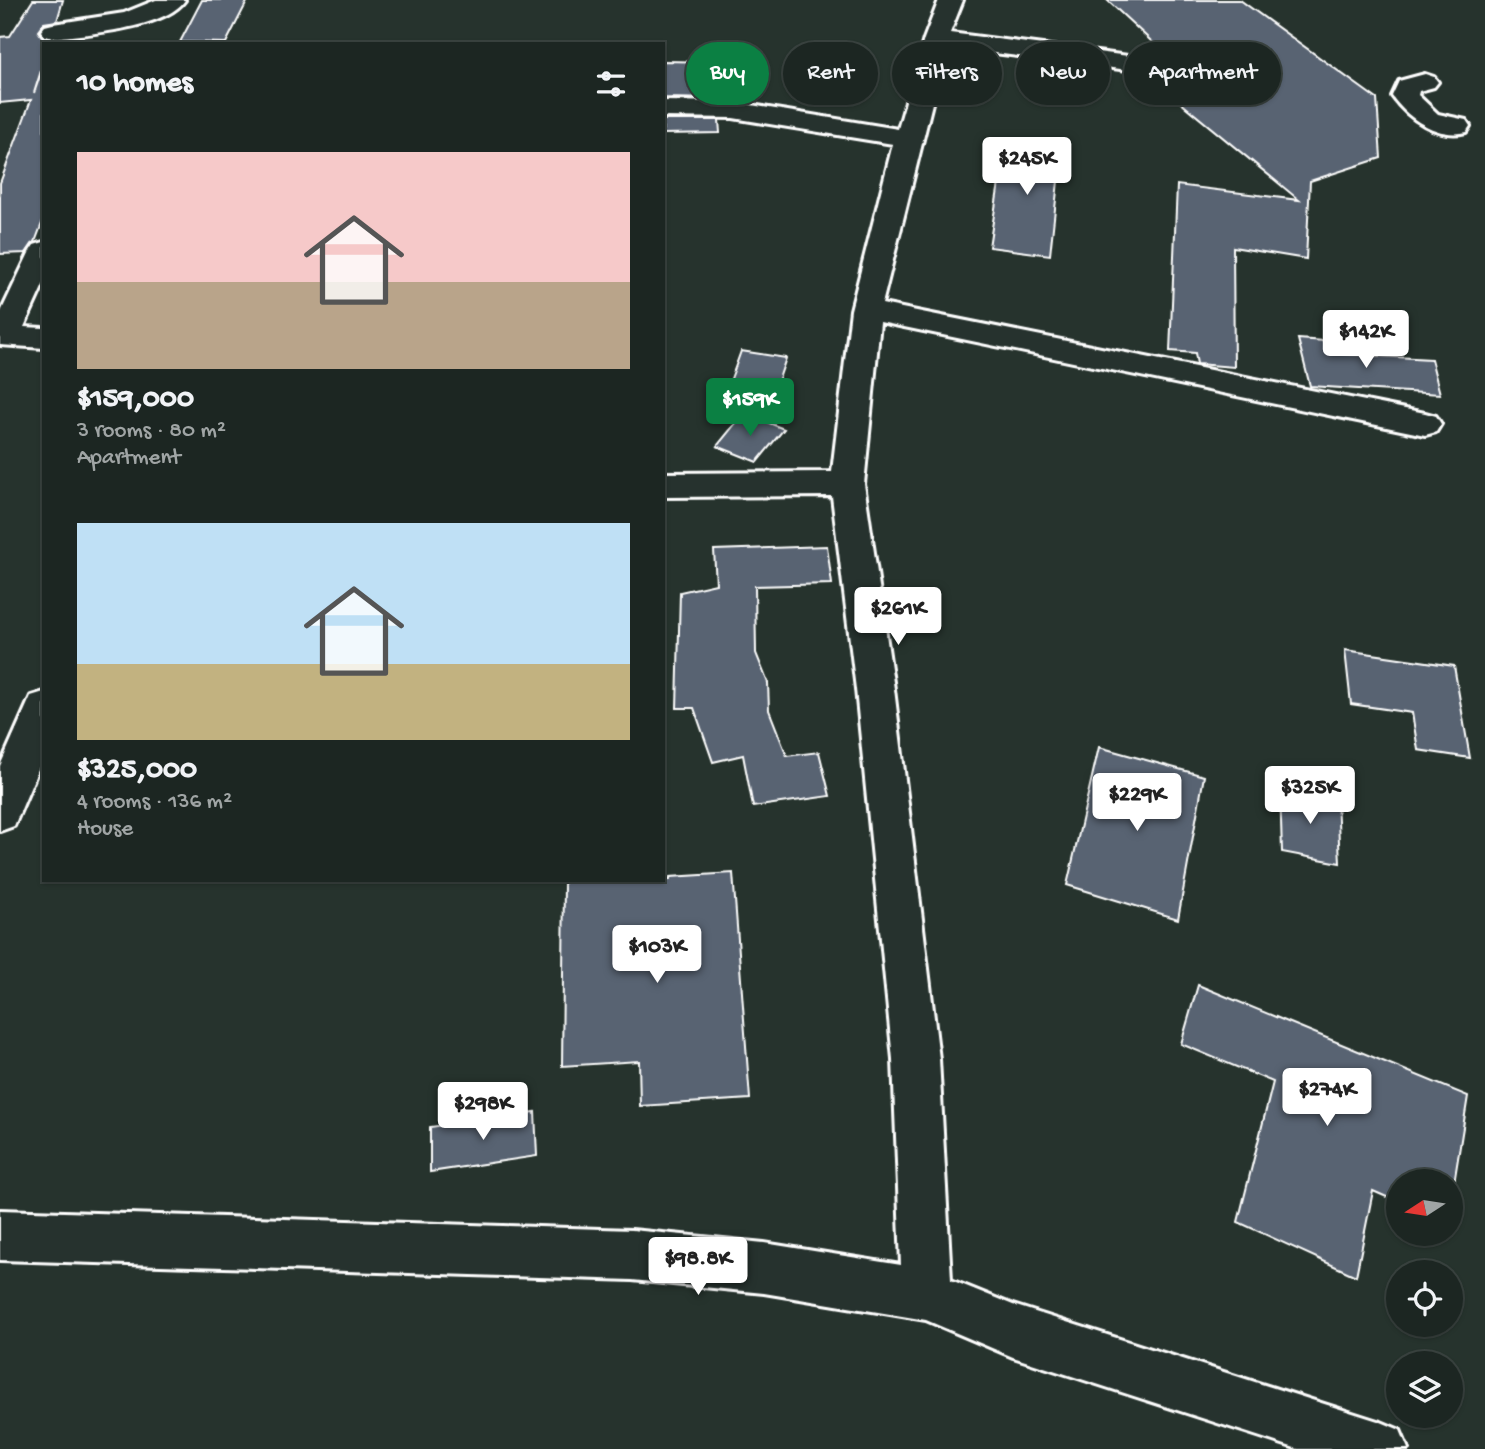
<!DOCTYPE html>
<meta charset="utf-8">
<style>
:root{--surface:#1c2622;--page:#29322f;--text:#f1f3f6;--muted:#a0a5a5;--line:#3a4340;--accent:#0b8043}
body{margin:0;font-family:"Gochi Hand",sans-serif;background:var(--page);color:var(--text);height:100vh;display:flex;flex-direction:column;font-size:26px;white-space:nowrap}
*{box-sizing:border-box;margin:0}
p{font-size:23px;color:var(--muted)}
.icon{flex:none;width:38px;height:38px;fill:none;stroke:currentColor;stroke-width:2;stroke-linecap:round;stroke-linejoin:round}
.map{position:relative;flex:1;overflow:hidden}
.panel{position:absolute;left:42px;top:42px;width:623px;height:840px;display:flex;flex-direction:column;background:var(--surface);border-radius:0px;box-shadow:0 2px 5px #0004,0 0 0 2px var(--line)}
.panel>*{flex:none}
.hud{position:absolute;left:686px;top:42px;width:665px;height:63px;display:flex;gap:14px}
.needle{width:46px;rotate:258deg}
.fabs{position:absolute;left:1386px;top:1169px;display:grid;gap:14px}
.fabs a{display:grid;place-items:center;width:77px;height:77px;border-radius:50%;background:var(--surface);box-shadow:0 2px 5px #0004,0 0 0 2px var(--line);font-size:35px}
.price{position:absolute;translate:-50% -60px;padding:0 16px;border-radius:7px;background:#fff;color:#222;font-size:23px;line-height:46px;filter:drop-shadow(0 2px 4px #0008)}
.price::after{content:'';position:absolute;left:50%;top:42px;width:21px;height:16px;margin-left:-10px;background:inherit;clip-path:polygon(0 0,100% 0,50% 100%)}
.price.selected{background:var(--accent);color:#fff}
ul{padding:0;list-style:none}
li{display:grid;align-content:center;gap:14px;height:371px;padding:0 35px}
li span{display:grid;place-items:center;height:217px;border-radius:0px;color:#555}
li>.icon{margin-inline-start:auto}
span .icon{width:126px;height:126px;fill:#fffc;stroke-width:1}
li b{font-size:30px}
h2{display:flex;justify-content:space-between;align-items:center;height:84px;padding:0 35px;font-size:30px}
.pill{padding:0 24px;border-radius:32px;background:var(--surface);box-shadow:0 2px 5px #0004,0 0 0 2px var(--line);font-size:24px;line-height:63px}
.pill.selected{background:var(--accent);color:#fff}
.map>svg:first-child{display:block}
.building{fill:#596472;stroke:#fff;stroke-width:2}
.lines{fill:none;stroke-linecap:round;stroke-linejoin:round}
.minor-casing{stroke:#fff;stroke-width:6}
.minor{fill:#26332d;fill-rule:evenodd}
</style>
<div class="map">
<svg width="1485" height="1449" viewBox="0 0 1485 1449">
<rect width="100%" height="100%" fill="#26332d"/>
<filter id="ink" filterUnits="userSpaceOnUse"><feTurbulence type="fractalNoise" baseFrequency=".0143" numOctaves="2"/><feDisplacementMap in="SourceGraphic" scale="14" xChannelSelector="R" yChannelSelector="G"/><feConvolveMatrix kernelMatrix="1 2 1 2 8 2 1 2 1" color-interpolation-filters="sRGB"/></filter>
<g filter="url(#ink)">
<path class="building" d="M33,0H63L57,21L44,23L38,31L43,38L51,40L49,44H44V61L34,93L40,76L44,77V218L35,242L26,253L0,254V183L31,100L0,103V37L10,36Z
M202,0H248L226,43L180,42Z
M1107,0H1240L1377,99L1381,158L1310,181L1306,259L1233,247L1234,367L1197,364L1195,353L1170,351L1177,185L1299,200L1175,98L1178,66Z
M663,61L716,62L718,99L663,98Z
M663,120H719L720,133L663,134Z
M1006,138L1062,144L1050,255L989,247Z
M1298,339L1338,342L1341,354L1431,359L1440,394L1310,386Z
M741,351L786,358L769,408L723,401Z
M744,413L784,429L757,462L717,446Z
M827,546L832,584L755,586L756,653L768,683L769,710L787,756L819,752L830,796L753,807L743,755L713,762L694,708H677L680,592L716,584L714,550Z
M1345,650L1454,666L1470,758L1418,750L1412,713L1351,704Z
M1099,747L1204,776L1178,919L1067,885Z
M1280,789L1337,800L1340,863L1282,852Z
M733,873L750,1099L640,1106L639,1061L562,1066L564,882L670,880V877Z
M1198,985L1468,1096L1451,1202V1181L1398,1180V1202L1373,1191L1356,1276L1238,1222L1273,1082L1181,1044Z
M535,1112L537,1156L430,1172V1127Z"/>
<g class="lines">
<defs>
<path id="minor" d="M156,0H185C165,29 86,34 53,38L45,36L41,31L45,26L53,24L124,13Z
M939,0H963L950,33L1144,58L1153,60L1156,65L1153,70L1144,72L946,47L882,304L1425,413L1436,416L1441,424L1436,432L1425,435L880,322L864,484L894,689L939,1059L951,1280L1013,1305L1381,1422L1400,1430L1408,1449H1298L1013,1357L926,1320L764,1293L632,1280L0,1260V1210L632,1230L764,1243L901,1265L893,1059L856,689L832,496L663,497V473L832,472L851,310L893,144L733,118L663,117V101L733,102L898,129L924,39Z
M1425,74L1434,77L1438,82L1434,87L1419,91L1418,95L1438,114L1466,120L1470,126L1466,132C1438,139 1408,119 1392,96L1399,81Z
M44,242V283L24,327L44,328V348L0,345V314L30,251L34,245Z
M44,692V755L14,826L0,831V766L31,696Z"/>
</defs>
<use href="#minor" class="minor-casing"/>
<use href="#minor" class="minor"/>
</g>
</g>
</svg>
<div class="fabs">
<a><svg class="needle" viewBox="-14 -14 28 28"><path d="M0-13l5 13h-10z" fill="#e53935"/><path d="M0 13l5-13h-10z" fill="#a0a5a5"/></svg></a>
<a><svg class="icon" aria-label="locate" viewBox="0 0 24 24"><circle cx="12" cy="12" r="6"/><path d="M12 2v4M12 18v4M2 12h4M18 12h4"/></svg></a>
<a><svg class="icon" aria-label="layers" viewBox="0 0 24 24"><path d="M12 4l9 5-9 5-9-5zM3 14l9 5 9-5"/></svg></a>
</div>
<b class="price" style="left:1027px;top:197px">$245K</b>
<b class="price" style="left:1366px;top:370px">$142K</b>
<b class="price selected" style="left:750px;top:438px">$159K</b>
<b class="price" style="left:898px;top:647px">$261K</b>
<b class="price" style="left:1310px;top:826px">$325K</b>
<b class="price" style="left:1137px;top:833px">$229K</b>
<b class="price" style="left:657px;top:985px">$103K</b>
<b class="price" style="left:1327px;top:1128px">$274K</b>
<b class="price" style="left:483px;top:1142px">$298K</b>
<b class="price" style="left:698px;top:1297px">$98.8K</b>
<div class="hud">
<a class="pill selected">Buy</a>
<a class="pill">Rent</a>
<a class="pill">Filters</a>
<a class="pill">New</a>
<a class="pill">Apartment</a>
</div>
<section class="panel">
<h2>10 homes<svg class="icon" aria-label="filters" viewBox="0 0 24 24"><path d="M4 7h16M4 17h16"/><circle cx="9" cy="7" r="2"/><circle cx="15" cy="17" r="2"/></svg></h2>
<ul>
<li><span style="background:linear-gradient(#f6c9c9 60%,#b9a48a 0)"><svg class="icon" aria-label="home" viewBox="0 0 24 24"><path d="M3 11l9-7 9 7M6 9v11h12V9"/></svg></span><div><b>$159,000</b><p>3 rooms · 80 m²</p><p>Apartment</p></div></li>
<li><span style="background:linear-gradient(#bfe0f5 65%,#c2b280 0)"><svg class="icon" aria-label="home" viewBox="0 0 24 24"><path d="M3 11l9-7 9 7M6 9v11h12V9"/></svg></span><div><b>$325,000</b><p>4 rooms · 136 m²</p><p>House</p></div></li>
</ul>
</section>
</div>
